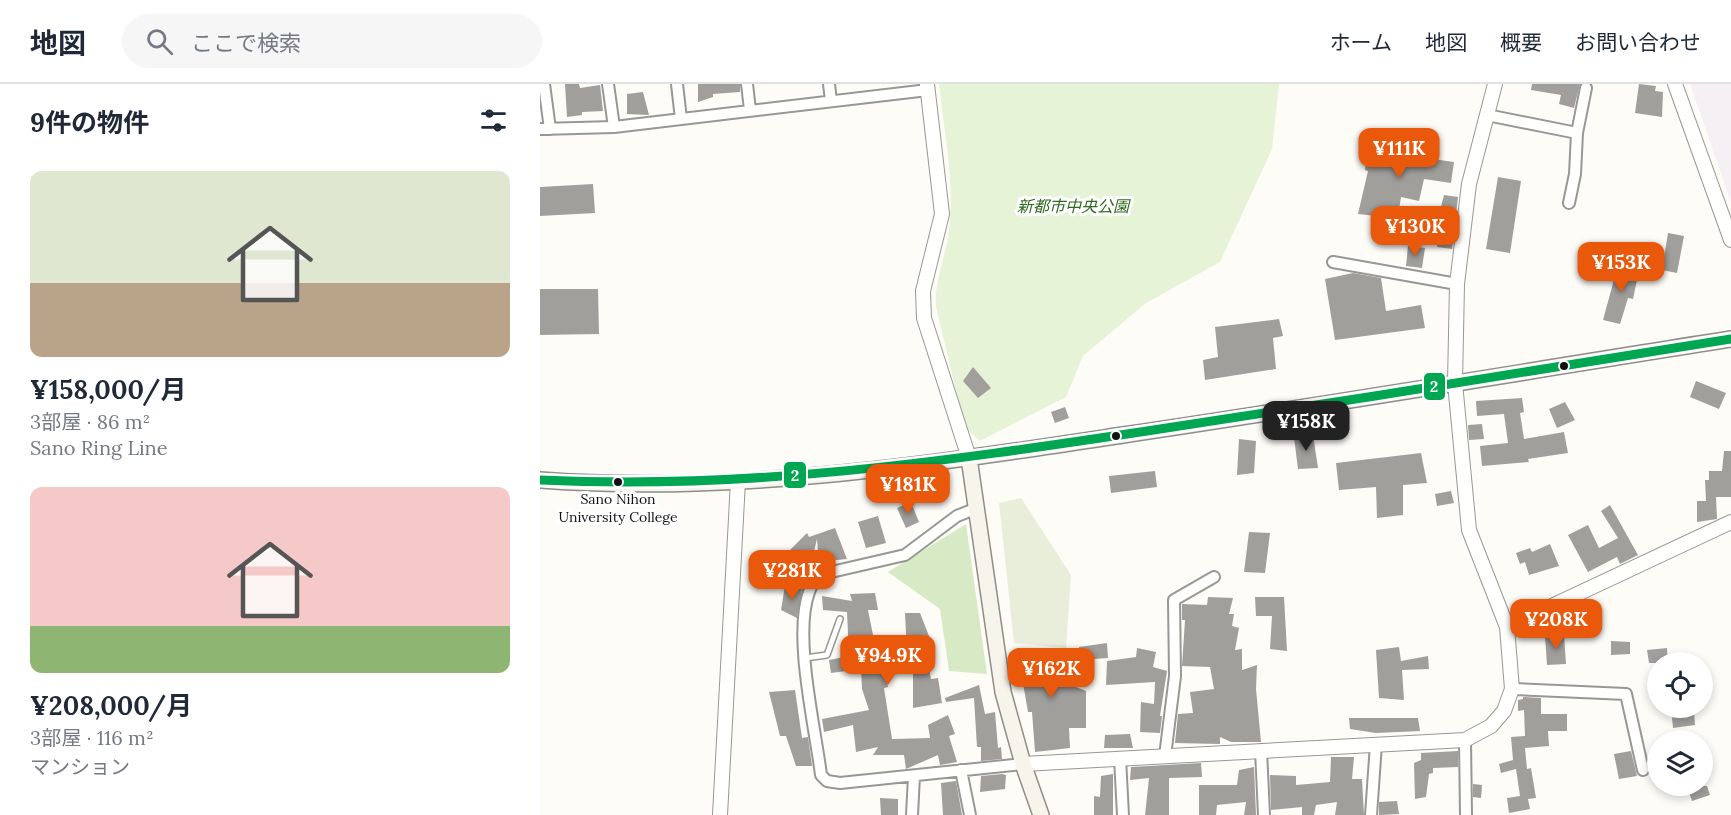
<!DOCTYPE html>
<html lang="ja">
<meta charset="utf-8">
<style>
:root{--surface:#fff;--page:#f6f6f7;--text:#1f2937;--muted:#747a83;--line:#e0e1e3;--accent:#ea580c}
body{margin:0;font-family:Lora,"Noto Sans JP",serif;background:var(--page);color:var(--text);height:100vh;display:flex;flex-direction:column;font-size:22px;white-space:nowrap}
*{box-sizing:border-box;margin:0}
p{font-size:20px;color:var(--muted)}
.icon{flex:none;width:33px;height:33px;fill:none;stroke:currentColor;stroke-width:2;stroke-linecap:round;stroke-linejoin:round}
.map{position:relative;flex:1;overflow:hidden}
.panel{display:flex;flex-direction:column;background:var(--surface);width:540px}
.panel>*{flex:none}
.buttons{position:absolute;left:1107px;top:568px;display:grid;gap:12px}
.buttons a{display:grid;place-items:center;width:66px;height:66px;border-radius:50%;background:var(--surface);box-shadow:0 3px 9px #0003;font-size:30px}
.price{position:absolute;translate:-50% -51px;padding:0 14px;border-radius:12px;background:var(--accent);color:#fff;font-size:20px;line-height:39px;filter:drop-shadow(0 2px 3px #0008)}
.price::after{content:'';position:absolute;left:50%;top:36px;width:18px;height:14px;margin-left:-9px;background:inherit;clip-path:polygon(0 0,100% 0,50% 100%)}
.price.current{background:#222;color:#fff}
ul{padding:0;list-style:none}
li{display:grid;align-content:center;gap:12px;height:318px;padding:0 30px}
li span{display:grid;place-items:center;height:186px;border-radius:12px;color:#555}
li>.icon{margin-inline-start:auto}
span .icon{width:108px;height:108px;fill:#fffc;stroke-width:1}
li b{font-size:26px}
h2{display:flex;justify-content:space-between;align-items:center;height:72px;padding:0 30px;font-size:26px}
header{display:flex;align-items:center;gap:36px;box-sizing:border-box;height:84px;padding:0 30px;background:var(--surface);border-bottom:2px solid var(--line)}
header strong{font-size:28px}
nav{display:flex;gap:33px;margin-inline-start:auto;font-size:21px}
.search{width:420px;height:54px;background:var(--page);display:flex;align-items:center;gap:15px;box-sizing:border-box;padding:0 21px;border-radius:33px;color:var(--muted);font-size:22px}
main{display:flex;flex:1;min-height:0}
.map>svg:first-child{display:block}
.industrial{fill:#f5f0f3}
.green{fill:#e7f3d7}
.forest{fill:#d8eac5}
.cemetery{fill:#e9eedb}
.building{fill:#a19f9c}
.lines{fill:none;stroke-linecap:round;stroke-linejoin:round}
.service-casing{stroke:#979795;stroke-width:8}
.minor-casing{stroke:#979795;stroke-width:14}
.tertiary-casing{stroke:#979795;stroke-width:16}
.secondary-casing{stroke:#8e8d8b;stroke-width:18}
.service{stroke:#fffffe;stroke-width:5}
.minor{stroke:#fffffe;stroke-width:10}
.tertiary{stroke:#fffffe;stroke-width:14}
.secondary{stroke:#f6f4eb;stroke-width:15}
.bus-1-casing{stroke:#fff;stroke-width:14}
.bus-1{stroke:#00a651;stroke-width:9}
.bus-dot{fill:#111;stroke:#fff;stroke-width:2}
.labels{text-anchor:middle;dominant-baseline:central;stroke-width:6;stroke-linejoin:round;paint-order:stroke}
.bus-label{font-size:14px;fill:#111;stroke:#fff}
.park-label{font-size:16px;font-style:italic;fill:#2f6b1f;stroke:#fff}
.line-badge{stroke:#fff;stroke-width:2}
.badge-label{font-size:16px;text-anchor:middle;font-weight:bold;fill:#fff}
</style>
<header>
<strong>地図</strong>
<div class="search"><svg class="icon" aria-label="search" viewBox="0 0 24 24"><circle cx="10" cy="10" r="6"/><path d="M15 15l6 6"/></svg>ここで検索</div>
<nav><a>ホーム</a><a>地図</a><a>概要</a><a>お問い合わせ</a></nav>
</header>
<main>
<section class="panel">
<h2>9件の物件<svg class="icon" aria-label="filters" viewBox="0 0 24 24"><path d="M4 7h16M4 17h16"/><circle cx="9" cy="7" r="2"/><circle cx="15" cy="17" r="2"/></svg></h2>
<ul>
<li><span style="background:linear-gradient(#dfe7d0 60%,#b9a48a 0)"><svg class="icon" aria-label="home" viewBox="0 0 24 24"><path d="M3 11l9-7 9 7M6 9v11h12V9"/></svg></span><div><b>¥158,000/月</b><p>3部屋 · 86 m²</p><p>Sano Ring Line</p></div></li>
<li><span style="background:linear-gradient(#f6c9c9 75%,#8fb573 0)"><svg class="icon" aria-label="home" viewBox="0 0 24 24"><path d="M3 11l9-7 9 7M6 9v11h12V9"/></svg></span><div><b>¥208,000/月</b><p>3部屋 · 116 m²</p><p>マンション</p></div></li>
</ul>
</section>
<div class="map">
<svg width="1191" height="731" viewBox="0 0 1191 731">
<rect width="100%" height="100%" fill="#fdfcf7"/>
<path class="industrial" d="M1150,0H1191V118Z"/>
<path class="green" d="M399,0H739L732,65L680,178L606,219L543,272L526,313L440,357L425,344L396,223C394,196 406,173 409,147C415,97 404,49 399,0Z"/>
<path class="forest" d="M426,440L447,590L409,587L400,525L348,488Z"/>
<path class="cemetery" d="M481,414L531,491L526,564L474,559L459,419Z"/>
<path class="building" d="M25,0H39L40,4L60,1L63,27L42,28V31L27,33Z
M158,0H200V8L173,10V13L158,18Z
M992,0H1040L1034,24L1019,20L1021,11L991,6Z
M1099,0L1116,2L1115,7L1123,8L1122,33L1095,29Z
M103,8L109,31L87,30V10Z
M828,66L914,78L911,99L884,95L879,117L861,113L859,126L838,123L836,132L818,130L828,87L825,86Z
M958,93L981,97L970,169L946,165Z
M53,100L55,129L0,132V103Z
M904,111L918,113L912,165L897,163L900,138H897Z
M1128,149L1144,152L1137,189L1122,186Z
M868,162L885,164L882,184L866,182Z
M1078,181L1099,186L1093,215L1088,214L1080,240L1063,236Z
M813,189L841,194L846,227L881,221L885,244L795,256L785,195Z
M0,205H58L59,250L0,251Z
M739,235L743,252L733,254L736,285L665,296L663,276L678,273L675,243Z
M433,283L451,304L438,314L423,297Z
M1156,297L1186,309L1179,325L1150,313Z
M982,314L984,328L980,329L984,355L1024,348L1028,369L988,375L989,378L942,382L940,362L968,359L964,330L937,332L936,317Z
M1025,318L1035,336L1017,344L1009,325Z
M525,323L529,334L515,339L511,328Z
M942,340L944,355L929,356L928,341Z
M773,351L778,384L758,385L754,353Z
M699,355L716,357L714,389L697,391Z
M1184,367H1191V413H1176L1177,435L1157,438V417H1166L1165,396H1169V387H1182Z
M881,369L887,399L863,401V431L837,434L836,403L799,406L796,379Z
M615,387L617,403L571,409L569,392Z
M911,407L914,419L897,422L895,410Z
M371,418L379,438L366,444L357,424Z
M1070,421L1098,471L1080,480L1077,473L1048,488L1028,451L1048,441L1059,464L1078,454L1061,427Z
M338,432L346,459L326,464L318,438Z
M295,444L307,475L287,477L279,482L277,455L268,492L248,468L267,449L269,453Z
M709,448L730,449L725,489L704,488Z
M1010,460L1019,482L989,491L985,478L980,480L976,469L990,464L992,468Z
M245,502L262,505L257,534L241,526Z
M335,509L338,526H328L337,571L341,570L342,573L367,571L365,529H380L391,557H384L391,595L398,594L402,619L373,624V587L346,592L348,603L344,604L352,655L390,654L388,641L408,631L415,650L409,652L417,678L400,681L398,671L366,685L364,671H333L338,663L316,668L313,641L284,648L282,635L329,626L322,605L321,585L291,589L289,576L309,572L307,528L283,526L282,512L312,517L310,510Z
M668,513L693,514L689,530H694L692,542L699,544L695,566L702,565V586L717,581L716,605L721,658H691L680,653V660L635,659L638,630L653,629L650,608L674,605L670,583L642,582L645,536H642V520L667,521Z
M715,513H744L747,567L730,565L732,532H716Z
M1024,551L1026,580L1007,581L1005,552Z
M1071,557L1090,558V570L1071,571Z
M567,559L568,574L540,576L539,563Z
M859,563L861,577L888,572L889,585L862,586L864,616L839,614L836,566Z
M477,564L525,570L526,599L546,607V644H529L530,664L495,668L492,628H488Z
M597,564L616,568L613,583L627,587L620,632H622L620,649L600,648L601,618L614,620L615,598L566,601L567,577L596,573Z
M1127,564L1128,579H1109L1107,566Z
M439,601L445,630L455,628L458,664L461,663L462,675L441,677V663H437L434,614L406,618L405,614Z
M255,606L262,654L268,653L272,682H256L246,652H240L229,608Z
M983,613L1001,614V630H1027V647H1008L1009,662L985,664L987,685L991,684L996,714L988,715L990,725L969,729L967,714L980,712L976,685L961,689L959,680L973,676L971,653L985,652L984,626L978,627V616L983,615Z
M1131,624L1154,626L1155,641L1133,644Z
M809,634H878L880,647L836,649L810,645Z
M590,650L593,664H564L565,651Z
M918,667V683L893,684V689L889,690L886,713L875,715L874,679L881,676V669Z
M1091,667L1097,692L1079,695L1074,670Z
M791,673H814L812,695H822L824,731H795L797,718L776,721L774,731H762V723L731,726L730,691L756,692V701L790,698Z
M661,679L662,693L629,694V731H605L609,694L590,696L591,683Z
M714,683L716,731H704L706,718L677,721L676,731H659V701H697L699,686Z
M462,690L466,691L465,705L440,708L441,692Z
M573,690V731H554V712L560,713L561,692Z
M416,697L422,731H403L401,699Z
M933,700L942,701L941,714L933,713Z
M1147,702H1167L1170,711L1152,717Z
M340,714L358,715V731H341Z
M857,717L859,730L839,731V718Z"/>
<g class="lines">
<defs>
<path id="service" d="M265,574L287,571L300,535"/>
<path id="minor" d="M4,0L10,45
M68,0L74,43
M137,0L141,35
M207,0L210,26
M289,0L291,17
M947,31L1037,49
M0,45L74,43L388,6
M1029,119L1035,90L1037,49L1046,4
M793,178L917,200
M437,424L417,432L365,471L287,489C279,494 272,498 269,508C253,552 275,642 281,691L287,697L300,699L483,680
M972,605L1086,610L1103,686
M925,656L926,731
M721,666L724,731
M625,672L635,592L634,516L674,493
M580,674L583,731
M421,686L430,731
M372,731L374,692
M831,731L836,660"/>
<path id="tertiary" d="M387,0L402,130L383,207L384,234L429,374
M1135,0L1191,156
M967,543L1191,438
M483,680L925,656L951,642L964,627L972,605L967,543L929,446L915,299L917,200L929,100L955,0
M180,731L198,397"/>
<path id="secondary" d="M429,374L463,608L483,680L501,731
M0,396C195,411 391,380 583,351C786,321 988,287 1191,255"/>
</defs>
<use href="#service" class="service-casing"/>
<use href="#minor" class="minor-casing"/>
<use href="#tertiary" class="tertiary-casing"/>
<use href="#secondary" class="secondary-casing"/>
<use href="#service" class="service"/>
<use href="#minor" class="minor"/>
<use href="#tertiary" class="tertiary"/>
<use href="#secondary" class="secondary"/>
<defs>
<path id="bus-1" d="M0,396C209,406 401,378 607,347C802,318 996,286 1191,255"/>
</defs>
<use href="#bus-1" class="bus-1-casing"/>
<use href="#bus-1" class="bus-1"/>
</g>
<g class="bus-dot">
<circle cx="1024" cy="282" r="5"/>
<circle cx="576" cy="352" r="5"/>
<circle cx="78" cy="398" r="5"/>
</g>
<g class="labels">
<g class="bus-label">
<text x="78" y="415">Sano Nihon<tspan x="78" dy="18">University College</tspan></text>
</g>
<g class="park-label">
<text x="533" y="122">新都市中央公園</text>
</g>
</g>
<g class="line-badge">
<rect x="883" y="288" width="23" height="29" rx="6" fill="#00a651"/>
<rect x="243" y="377" width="24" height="28" rx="6" fill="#00a651"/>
</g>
<g class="badge-label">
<text x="894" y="308">2</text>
<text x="255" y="397">2</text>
</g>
</svg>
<div class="buttons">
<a><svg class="icon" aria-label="locate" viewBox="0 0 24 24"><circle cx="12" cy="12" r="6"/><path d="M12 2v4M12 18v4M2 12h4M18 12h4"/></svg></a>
<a><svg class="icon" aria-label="layers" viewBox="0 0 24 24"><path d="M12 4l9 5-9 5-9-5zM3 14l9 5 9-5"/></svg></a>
</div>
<b class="price" style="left:859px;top:95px">¥111K</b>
<b class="price" style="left:875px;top:173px">¥130K</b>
<b class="price" style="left:1081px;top:209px">¥153K</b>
<b class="price current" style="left:766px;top:368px">¥158K</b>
<b class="price" style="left:368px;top:431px">¥181K</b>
<b class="price" style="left:252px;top:517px">¥281K</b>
<b class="price" style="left:1016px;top:566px">¥208K</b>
<b class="price" style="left:348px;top:602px">¥94.9K</b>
<b class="price" style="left:511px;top:615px">¥162K</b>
</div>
</main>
